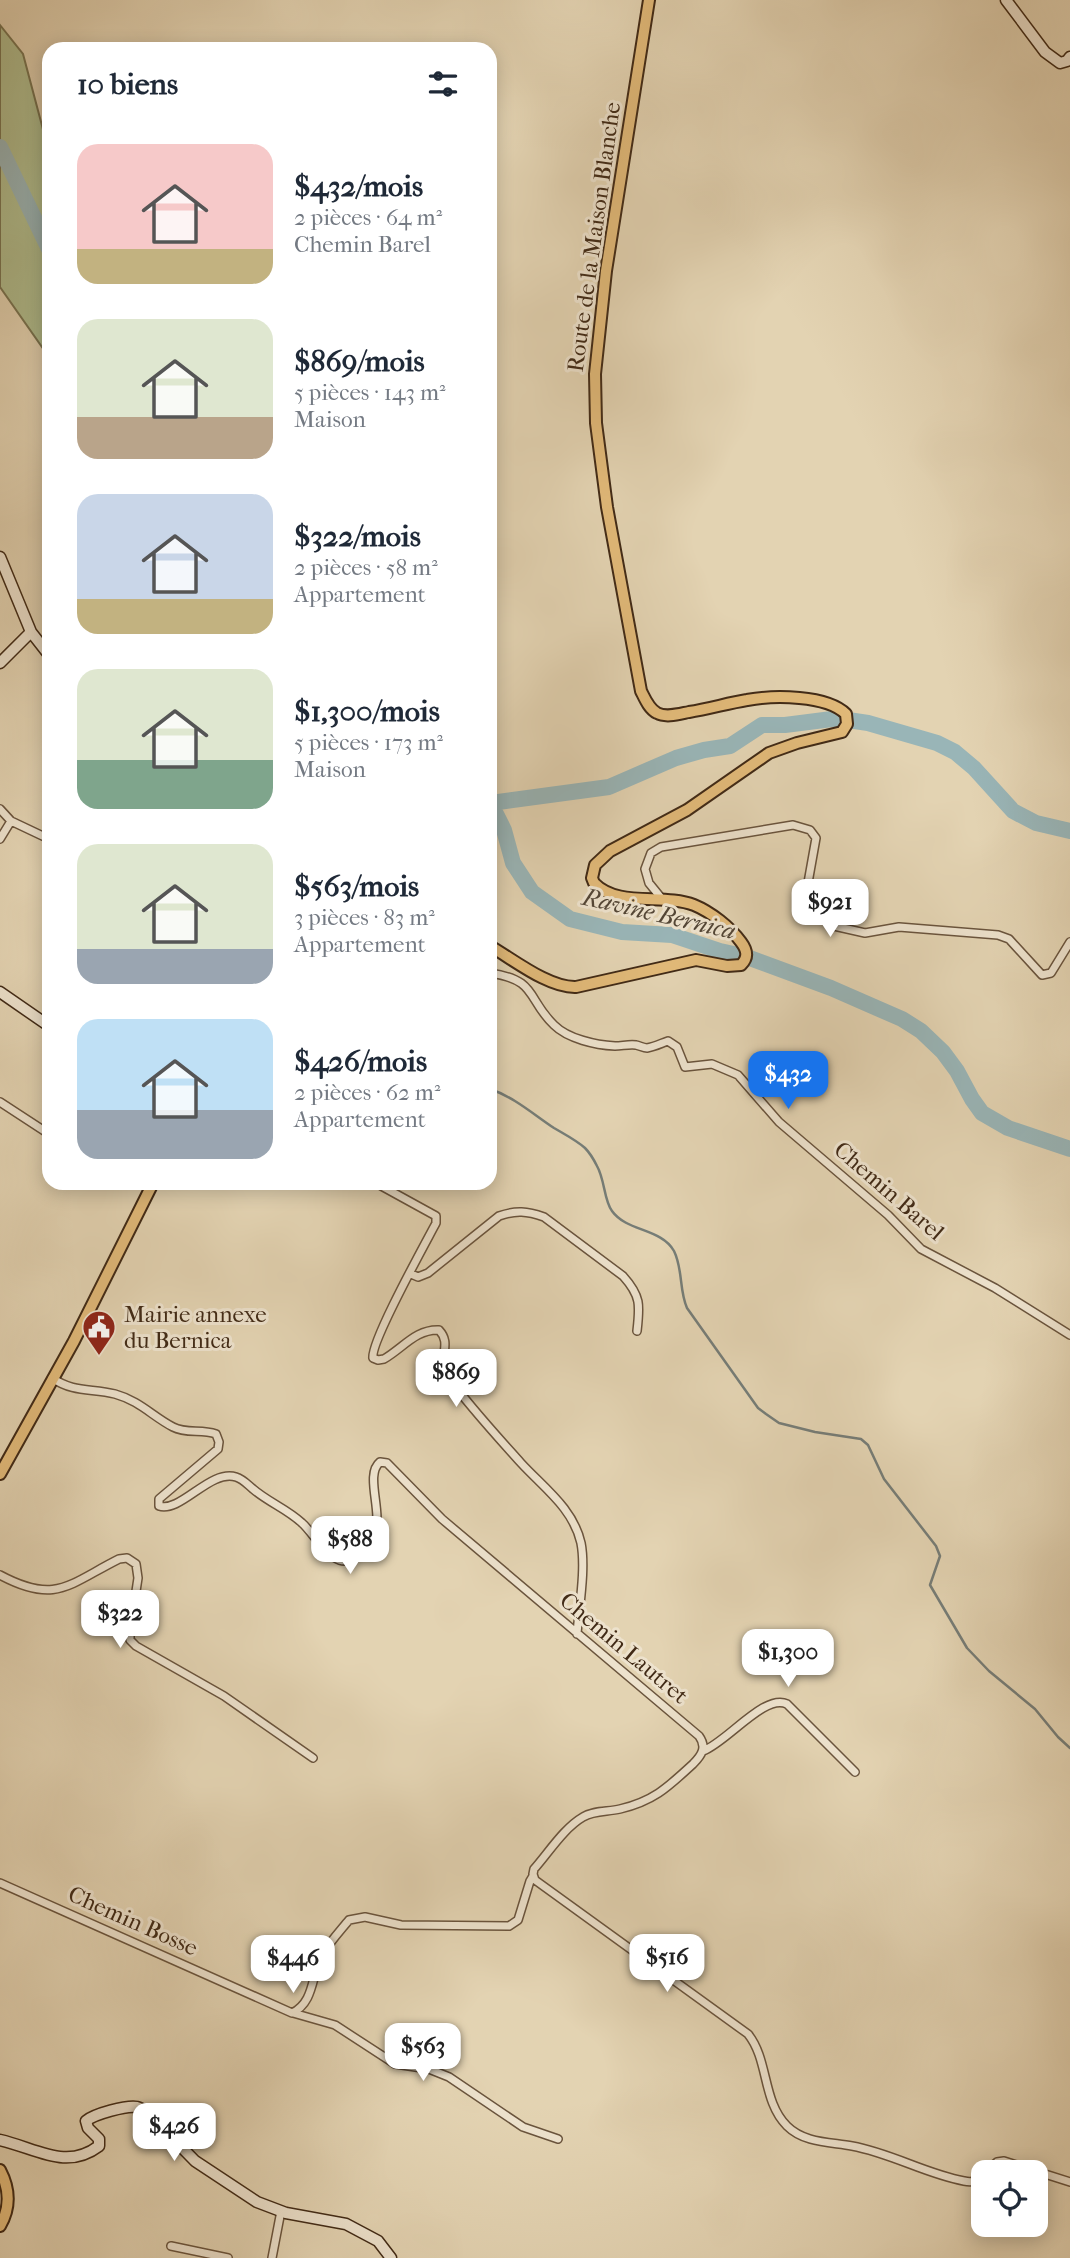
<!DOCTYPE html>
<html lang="fr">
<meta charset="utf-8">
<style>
:root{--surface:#fff;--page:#f6f6f7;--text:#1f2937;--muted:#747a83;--accent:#1a73e8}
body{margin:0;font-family:"IM FELL French Canon",serif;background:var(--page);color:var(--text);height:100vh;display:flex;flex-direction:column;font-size:26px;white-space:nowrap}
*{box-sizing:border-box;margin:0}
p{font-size:23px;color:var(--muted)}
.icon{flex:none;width:38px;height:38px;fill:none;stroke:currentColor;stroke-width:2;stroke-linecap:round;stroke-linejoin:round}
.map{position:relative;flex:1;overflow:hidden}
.drawer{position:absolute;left:42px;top:42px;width:455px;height:1148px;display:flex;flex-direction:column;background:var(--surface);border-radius:21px;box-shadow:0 4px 18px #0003}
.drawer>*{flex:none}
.fabs{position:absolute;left:971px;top:2160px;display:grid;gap:14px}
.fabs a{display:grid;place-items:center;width:77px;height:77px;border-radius:14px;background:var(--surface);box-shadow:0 4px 18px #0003;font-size:35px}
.price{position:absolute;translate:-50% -60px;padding:0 16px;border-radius:14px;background:#fff;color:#222;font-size:23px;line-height:46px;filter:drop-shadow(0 2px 4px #0008)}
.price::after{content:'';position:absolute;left:50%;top:42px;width:21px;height:16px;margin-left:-10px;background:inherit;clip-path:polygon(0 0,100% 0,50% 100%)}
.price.active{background:var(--accent);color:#fff}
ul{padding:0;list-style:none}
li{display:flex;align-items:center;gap:21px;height:175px;padding:0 35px}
li span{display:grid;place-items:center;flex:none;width:196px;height:140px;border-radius:21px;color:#555}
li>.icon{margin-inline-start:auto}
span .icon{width:84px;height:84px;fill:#fffc;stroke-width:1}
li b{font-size:30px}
h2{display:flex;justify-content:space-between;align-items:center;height:84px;padding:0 35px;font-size:30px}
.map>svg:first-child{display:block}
.green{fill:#afbd8f;stroke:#787452;stroke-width:2}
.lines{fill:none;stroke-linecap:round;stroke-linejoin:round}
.stream{stroke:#767d77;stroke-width:2.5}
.river{stroke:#99b5b7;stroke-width:16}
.street-casing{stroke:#6a543d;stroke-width:10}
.secondary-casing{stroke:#412a16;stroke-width:13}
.primary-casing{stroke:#412a16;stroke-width:14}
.street{stroke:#ede2cd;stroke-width:7}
.secondary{stroke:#ede2cd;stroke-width:10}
.primary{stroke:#e2ba79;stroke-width:10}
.labels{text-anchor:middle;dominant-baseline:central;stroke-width:6;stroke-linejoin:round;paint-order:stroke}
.street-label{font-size:23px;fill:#412a16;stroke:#ede2cd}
.poi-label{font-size:23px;fill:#412a16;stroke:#ede2cd;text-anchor:start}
.water-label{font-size:24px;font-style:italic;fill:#534636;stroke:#ede2cd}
</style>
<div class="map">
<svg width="1070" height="2258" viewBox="0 0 1070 2258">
<rect width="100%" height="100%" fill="#e3d3b2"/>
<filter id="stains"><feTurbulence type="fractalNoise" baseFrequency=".00286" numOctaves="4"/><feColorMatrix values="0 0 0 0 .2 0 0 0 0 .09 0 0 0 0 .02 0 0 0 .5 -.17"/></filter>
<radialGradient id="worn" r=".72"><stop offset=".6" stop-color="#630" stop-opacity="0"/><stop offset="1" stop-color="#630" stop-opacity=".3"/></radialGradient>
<path class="green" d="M0,25L23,54L49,152V357L0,287Z"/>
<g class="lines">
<path class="stream" d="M490,1089C514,1097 533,1114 554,1128C564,1134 576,1140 585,1148C590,1153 594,1160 597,1166C605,1180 604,1201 612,1211C627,1232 661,1228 674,1251C683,1269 679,1290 687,1308L758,1408L766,1414L779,1423L815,1432L861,1439L868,1445L884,1479L936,1546L940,1556L930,1585L967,1648L989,1671L1035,1709L1058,1737L1070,1748"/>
<path class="river" d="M0,147L49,249
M490,802L504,830L513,863L532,892L570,919L622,932L672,935L720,951L747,957L831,988L902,1019L921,1031L943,1052L957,1071L972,1099L982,1113L1008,1128L1070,1149
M491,803L609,787L676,758L704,750L730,746L762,725H785L832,719L848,720L868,723L937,743L955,752L974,768L1013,811L1036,823L1070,831"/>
<defs>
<path id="street" d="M0,809L11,821L49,839
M0,839L11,821
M662,899L649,883L645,869L651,853L661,847L793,825L810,830L816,838L806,894L813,911L834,926L865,933L899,927L998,935L1009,939L1042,975L1051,973L1070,942
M490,973C538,980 526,998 554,1025C568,1039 596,1045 615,1046C622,1046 629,1044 636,1045C640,1046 644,1048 647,1048C654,1047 662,1043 668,1041L677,1047L685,1067L712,1064L738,1075L779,1122L888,1215L921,1249L995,1288L1070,1335
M0,1102L49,1134
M376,1183L436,1216V1223C425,1244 370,1343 373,1358L378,1360L384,1359C403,1348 416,1329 439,1330C450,1342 442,1351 444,1365C444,1367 448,1376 448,1377C470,1407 496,1435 521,1463C544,1488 573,1508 581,1543C586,1569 579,1607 577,1634
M411,1274L418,1277L428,1273L499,1216C516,1210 527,1211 544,1217L623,1276C641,1296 640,1305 637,1331
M52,1378C74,1393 92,1388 115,1394C140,1401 152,1416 173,1427C186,1434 201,1429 216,1434L219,1442L218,1449L159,1499V1506C181,1513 210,1469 236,1477C243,1479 248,1485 253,1489C268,1502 287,1509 302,1523C316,1535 336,1577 358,1554C364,1548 370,1542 374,1534C384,1513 364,1475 380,1462L387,1463L442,1519L699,1736C707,1747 702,1755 693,1764C668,1787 654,1801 620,1809C608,1812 594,1810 583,1817C564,1828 549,1852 534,1869L533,1874L535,1880L748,2034C769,2060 762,2101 787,2126C804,2143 830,2142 852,2146C891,2153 926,2174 964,2181C973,2183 977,2181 984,2175
M0,1575C56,1605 69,1584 119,1559L127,1558L136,1564L138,1578L130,1631V1640L136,1646L224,1696L313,1758
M703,1751C727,1742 765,1693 787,1704L855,1772
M0,1883L292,2013C315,2002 311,1975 322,1955C329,1943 340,1931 349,1920L365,1917L401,1925L509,1926L518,1920L530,1881L533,1876
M293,2013L335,2025L395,2064L429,2069L449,2077L523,2127L558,2139
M986,2172L997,2162L1004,2161L1070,2182
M171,2246L228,2258
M272,2258L281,2211"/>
<path id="secondary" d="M1006,0L1045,52L1060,63L1067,61L1070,57
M0,557L31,632L49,655
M0,663L31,632
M0,992L49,1026
M0,2140C36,2148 66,2171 99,2146V2139L88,2128L86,2121C94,2114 127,2105 137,2107C141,2108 145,2111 148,2113L195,2161L257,2202L286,2213L346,2224L378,2241L391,2258"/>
<path id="primary" d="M490,946C514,960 549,988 576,987L696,960L727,966L741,965C749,957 747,950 741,942C730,927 711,912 694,905C663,893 618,908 594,883L592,878L595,865L610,851L687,810L769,753L797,743L842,732L847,724L846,714C827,695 774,695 747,700C728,703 709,709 689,712C679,714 666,718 657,713C649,709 645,699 641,691L607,507L596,423L595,374L606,271L649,0
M0,1474L74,1341L153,1183
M0,2170C10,2189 11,2207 0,2226"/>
</defs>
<use href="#street" class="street-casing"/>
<use href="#secondary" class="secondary-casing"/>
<use href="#primary" class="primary-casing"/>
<use href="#street" class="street"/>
<use href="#secondary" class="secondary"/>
<use href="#primary" class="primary"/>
</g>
<defs>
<symbol id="civic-pin" viewBox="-11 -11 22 30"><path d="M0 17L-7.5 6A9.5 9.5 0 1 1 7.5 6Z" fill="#8f2418" stroke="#ede2cd"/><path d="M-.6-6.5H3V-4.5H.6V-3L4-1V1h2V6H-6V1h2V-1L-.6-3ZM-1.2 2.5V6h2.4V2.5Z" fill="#fff"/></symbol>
</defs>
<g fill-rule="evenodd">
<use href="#civic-pin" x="80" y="1308" width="38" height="52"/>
</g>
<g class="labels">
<g class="street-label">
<text transform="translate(594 237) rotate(-82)">Route de la Maison Blanche</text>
<text transform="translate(889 1191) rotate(41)">Chemin Barel</text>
<text transform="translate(624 1648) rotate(40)">Chemin Lautret</text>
<text transform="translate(133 1921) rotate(24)">Chemin Bosse</text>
</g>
<g class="poi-label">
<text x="124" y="1314">Mairie annexe<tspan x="124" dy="26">du Bernica</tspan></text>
</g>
<g class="water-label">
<text transform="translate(659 914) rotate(13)">Ravine Bernica</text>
</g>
</g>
<rect width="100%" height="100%" filter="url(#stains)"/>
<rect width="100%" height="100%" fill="url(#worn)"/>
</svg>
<div class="fabs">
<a><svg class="icon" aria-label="locate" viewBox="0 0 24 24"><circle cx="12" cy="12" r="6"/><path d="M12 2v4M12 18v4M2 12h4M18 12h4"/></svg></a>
</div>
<b class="price" style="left:830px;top:939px">$921</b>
<b class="price active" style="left:788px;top:1111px">$432</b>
<b class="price" style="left:456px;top:1409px">$869</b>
<b class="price" style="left:350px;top:1576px">$588</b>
<b class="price" style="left:120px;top:1650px">$322</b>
<b class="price" style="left:788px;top:1689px">$1,300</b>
<b class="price" style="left:667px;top:1994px">$516</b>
<b class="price" style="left:293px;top:1995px">$446</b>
<b class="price" style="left:423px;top:2083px">$563</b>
<b class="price" style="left:174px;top:2163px">$426</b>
<section class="drawer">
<h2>10 biens<svg class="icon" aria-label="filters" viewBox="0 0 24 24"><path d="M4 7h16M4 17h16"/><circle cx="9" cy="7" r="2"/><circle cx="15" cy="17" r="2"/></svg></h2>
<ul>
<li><span style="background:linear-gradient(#f6c9c9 75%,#c2b280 0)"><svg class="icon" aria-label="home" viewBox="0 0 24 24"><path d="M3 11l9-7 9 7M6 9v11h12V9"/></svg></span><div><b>$432/mois</b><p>2 pièces · 64 m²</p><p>Chemin Barel</p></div></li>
<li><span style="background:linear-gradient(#dfe7d0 70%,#b9a48a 0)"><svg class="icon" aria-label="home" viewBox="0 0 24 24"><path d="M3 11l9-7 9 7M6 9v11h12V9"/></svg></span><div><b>$869/mois</b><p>5 pièces · 143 m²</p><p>Maison</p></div></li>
<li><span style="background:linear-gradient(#c9d6e8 75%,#c2b280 0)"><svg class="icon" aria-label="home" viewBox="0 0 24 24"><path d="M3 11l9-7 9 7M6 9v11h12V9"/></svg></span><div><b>$322/mois</b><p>2 pièces · 58 m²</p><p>Appartement</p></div></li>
<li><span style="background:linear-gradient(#dfe7d0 65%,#7fa58c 0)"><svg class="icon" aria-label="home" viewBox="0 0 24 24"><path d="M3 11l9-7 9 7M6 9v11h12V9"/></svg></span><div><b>$1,300/mois</b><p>5 pièces · 173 m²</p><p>Maison</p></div></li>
<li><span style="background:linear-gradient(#dfe7d0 75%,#9aa5b1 0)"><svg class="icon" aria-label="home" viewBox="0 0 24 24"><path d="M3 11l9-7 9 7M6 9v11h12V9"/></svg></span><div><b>$563/mois</b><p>3 pièces · 83 m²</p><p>Appartement</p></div></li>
<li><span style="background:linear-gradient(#bfe0f5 65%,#9aa5b1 0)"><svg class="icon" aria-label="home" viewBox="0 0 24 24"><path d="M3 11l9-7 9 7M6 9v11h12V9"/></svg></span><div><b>$426/mois</b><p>2 pièces · 62 m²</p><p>Appartement</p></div></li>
</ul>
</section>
</div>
